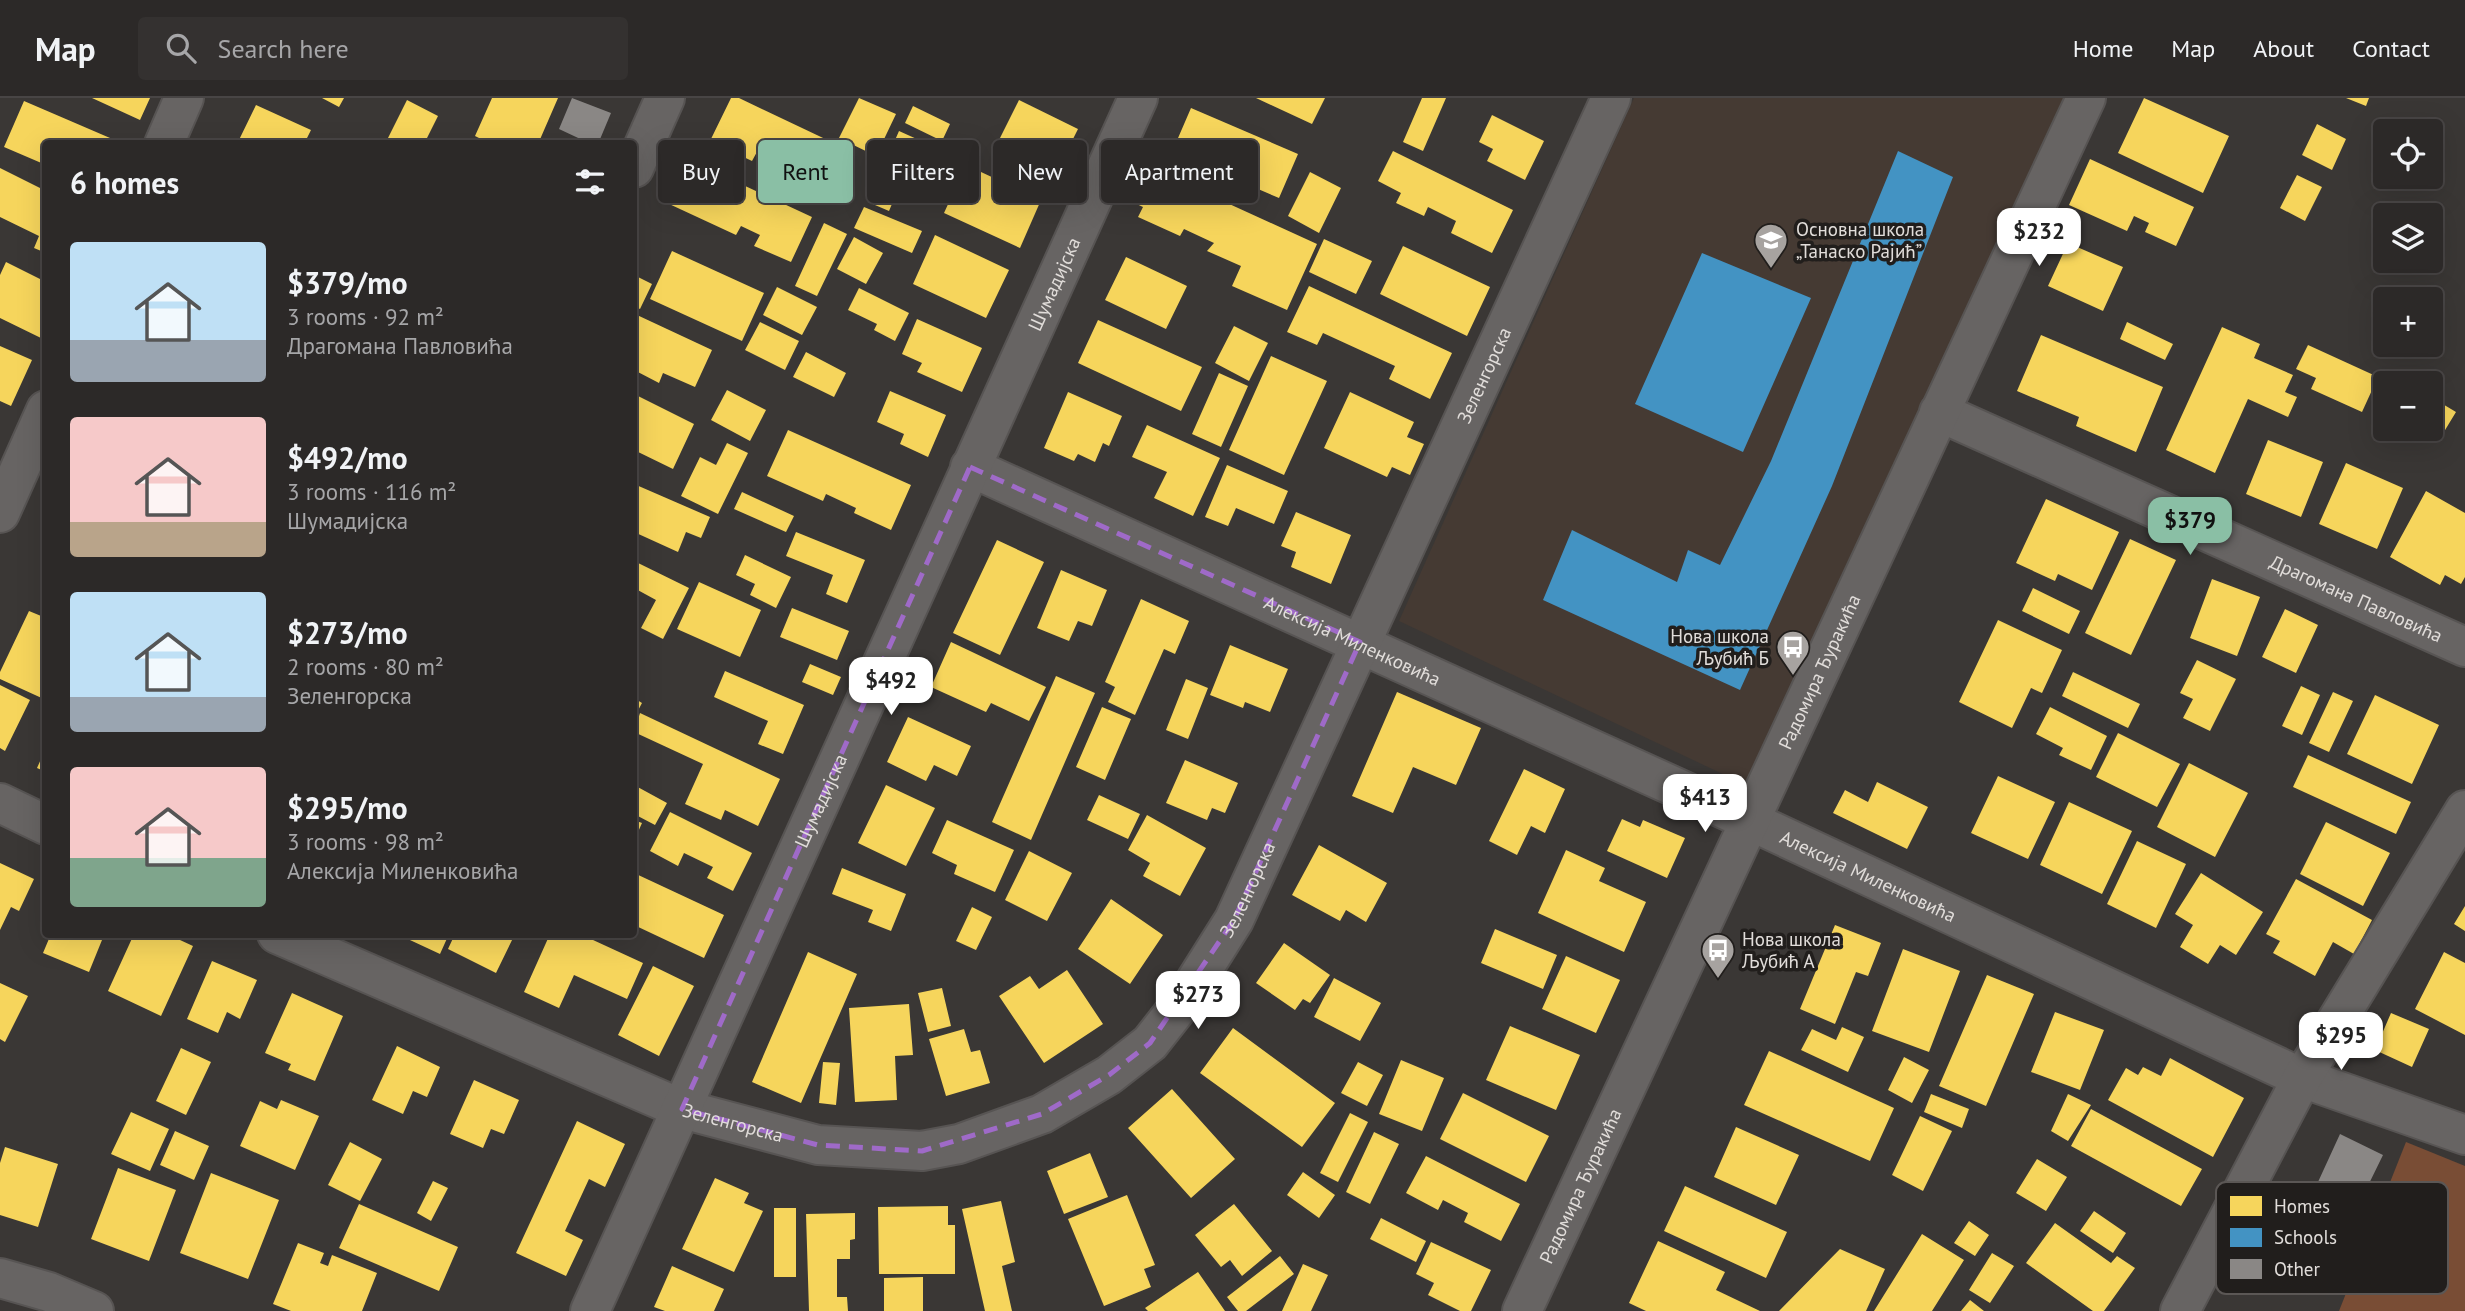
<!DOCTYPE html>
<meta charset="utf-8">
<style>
:root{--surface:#2c2928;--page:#343130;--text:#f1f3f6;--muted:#a6a6a8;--line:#484545;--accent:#8abfa5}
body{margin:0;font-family:"PT Sans",sans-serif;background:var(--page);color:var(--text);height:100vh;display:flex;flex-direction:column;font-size:26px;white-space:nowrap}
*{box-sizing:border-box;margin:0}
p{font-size:23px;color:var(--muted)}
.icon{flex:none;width:38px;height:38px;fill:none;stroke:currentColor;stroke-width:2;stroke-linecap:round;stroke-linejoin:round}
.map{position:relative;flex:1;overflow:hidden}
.details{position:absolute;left:42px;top:42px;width:595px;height:798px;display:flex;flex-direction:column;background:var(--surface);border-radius:7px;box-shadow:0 7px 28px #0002,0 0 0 2px var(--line)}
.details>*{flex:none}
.banner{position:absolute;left:658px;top:42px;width:665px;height:63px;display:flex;gap:14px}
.controls{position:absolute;left:2373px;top:21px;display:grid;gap:14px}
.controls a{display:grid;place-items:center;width:70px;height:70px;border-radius:7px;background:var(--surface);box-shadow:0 7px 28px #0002,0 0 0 2px var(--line);font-size:35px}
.price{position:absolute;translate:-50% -60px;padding:0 16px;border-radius:14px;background:#fff;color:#222;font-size:23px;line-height:46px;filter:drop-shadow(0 2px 4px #0008)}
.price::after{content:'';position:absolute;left:50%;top:42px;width:21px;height:16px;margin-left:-10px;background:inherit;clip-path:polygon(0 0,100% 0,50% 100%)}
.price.on{background:var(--accent);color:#111}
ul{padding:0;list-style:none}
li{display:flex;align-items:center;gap:21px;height:175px;padding:0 28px}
li span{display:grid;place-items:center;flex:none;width:196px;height:140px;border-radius:7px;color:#555}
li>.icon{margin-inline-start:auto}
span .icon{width:84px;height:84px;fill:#fffc;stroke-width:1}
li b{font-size:30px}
h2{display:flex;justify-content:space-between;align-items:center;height:84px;padding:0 28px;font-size:30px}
.chip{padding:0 24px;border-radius:7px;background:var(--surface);box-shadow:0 7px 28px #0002,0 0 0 2px var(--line);font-size:24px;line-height:63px}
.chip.on{background:var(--accent);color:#111}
header{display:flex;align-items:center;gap:42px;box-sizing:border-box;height:98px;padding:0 35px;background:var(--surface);border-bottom:2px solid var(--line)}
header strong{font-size:33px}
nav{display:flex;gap:38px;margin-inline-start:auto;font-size:24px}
.search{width:490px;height:63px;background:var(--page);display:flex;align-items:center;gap:18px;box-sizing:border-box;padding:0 24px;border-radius:7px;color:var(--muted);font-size:26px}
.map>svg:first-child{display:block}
.built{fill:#453a33}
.green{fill:#794d35}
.homes{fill:#f6d55c}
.schools{fill:#4393c3}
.building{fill:#8a8785}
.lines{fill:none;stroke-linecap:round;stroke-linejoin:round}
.minor-casing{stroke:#575453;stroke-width:42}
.minor{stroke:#676463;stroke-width:38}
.marked{fill:none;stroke:#9f6ac8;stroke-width:5;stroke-dasharray:14 9;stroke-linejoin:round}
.labels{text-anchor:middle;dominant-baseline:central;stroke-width:7;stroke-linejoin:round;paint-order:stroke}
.poi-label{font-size:19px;fill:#e1ddda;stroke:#211e1c;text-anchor:start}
.street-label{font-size:19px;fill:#e1ddda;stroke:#211e1c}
.key{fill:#211e1c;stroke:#5b5755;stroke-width:2}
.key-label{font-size:19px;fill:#e1ddda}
</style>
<header>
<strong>Map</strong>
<div class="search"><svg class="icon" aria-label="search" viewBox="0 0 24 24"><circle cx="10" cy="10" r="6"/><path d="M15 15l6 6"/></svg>Search here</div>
<nav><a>Home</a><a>Map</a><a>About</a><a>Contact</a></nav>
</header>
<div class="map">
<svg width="2465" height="1213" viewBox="0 0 2465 1213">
<rect width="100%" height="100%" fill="#3a3735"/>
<path class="built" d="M1634,0H2064L1746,687L1399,523Z"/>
<path class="green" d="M2406,1044L2465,1068V1213H2339Z"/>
<path class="homes" d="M92,0H150L140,22Z
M322,0H344L339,9Z
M492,0H558L538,46H491L475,38Z
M731,0H739L840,48L818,94L785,77L790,67L758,52L752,63L710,43Z
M859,0L896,16L876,58L839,40Z
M1256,0H1325L1312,26Z
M1422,0H1446L1423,53L1403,44Z
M2144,0L2229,38L2203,95L2118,55Z
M2346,0H2369L2366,8Z
M407,2L438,18L424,46H385Z
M1019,2L1078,31L1054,79L995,50Z
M24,3L124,46H46V67L4,49Z
M256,7L311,32L304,46H237Z
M913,8L950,26L942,43L905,25Z
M1191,10L1298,56L1279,100L1172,54Z
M1492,17L1544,43L1525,82L1487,63L1493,51L1479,44Z
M2317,26L2346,41L2332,72L2302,57Z
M899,33L919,42L889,113L868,104Z
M1393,53L1513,112L1492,155L1451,135L1456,123L1428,109L1424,118L1396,105L1401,95L1378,83Z
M2090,61L2194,109L2176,148L2145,134L2149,125L2134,118L2127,133L2069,107Z
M700,67L812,119L791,164L754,148L760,137L741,128L736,137L667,105L680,77L692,83Z
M966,67L1041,102L1020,150L944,115Z
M1144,67L1317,146L1287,212L1232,188L1241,168L1207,153L1214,145L1184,131L1180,138L1138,119L1143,109L1128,102Z
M0,70L46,93V155L34,150L39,138L0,119Z
M1310,74L1341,90L1319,135L1288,118Z
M2297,77L2322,89L2305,123L2280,110Z
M864,109L922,133L912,155L854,130Z
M824,125L847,136L817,198L795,188Z
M935,137L1009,172L986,220L913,186Z
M854,139L883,155L866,186L837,171Z
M1324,141L1372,163L1356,196L1309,174Z
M2068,145L2123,169L2103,213L2048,188Z
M1403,148L1490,189L1467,238L1380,196Z
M672,153L764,195L742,243L650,201Z
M1126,159L1187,188L1166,231L1105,202Z
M6,164L46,184V237L43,241L0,220V177Z
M634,177L652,186L640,211L634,208Z
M1309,188L1452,255L1430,301L1389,281L1395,268L1323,235L1317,247L1287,234Z
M777,189L817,209L802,237L763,217Z
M859,190L909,215L895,243L874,232L877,226L848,212Z
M637,217L712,252L695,289L663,275L659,285L634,272V224Z
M917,221L982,250L962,294L917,274L922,265L902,256Z
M1098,222L1202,269L1181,313L1078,265Z
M760,224L799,243L785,272L745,252Z
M2127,224L2173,246L2165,262L2120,241Z
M1234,228L1268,245L1249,283L1215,265Z
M2222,229L2260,246L2254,260L2293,277L2285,294L2297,299L2288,319L2248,301L2215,375L2166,352Z
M2041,237L2163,289L2136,354L2076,328L2079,319L2017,293Z
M2308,247L2378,279L2362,314L2311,291L2316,280L2296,271Z
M0,248L32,262L11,308L0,303Z
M806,254L846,275L834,299L793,279Z
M1271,258L1327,283L1284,377L1229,352Z
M1219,275L1248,288L1221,349L1192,336Z
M727,292L766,312L750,343L711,322Z
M890,293L946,317L928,359L900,346L904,336L877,324Z
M1068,294L1122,318L1109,348L1103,345L1095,364L1078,356L1074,363L1044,350Z
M1350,294L1414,324L1407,339L1424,346L1410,377L1392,369L1387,379L1324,350Z
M634,296L694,326L673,371L634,352Z
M2436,302L2456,314L2439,342L2420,331H2431V310Z
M1147,327L1220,360L1193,418L1154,400L1167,374L1132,359Z
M788,332L911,387L891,432L854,415L856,410L826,396L823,403L767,378Z
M2268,342L2323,364L2301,419L2246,396Z
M727,345L748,355L718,416L681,398L700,359L716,367Z
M2346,365L2403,390L2377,451L2319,426Z
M1227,367L1288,393L1274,426L1236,410L1228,428L1205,419Z
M634,386L710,419L701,440L686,434L678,454L634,434Z
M2426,393L2465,415V479L2461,486L2445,477L2440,487L2390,459Z
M742,394L794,418L786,434L734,411Z
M2046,401L2119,434L2092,492L2058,476L2055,483L2016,465Z
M1296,414L1351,437L1331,486L1291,469L1296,454L1281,448Z
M796,434L865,462L847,505L826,496L833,477L786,458Z
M2130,441L2176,462L2131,557L2085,535Z
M997,442L1044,464L1000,557L953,535Z
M745,457L791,479L776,510L750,497L755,486L736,477Z
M634,463L689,490L663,541L641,530L656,502L634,490Z
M1061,472L1107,492L1092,528L1078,523L1069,543L1037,530Z
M2212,481L2260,499L2237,558L2190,540Z
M699,484L761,512L740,559L677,531Z
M2033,490L2080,513L2069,536L2022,513Z
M1141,501L1189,523L1175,556L1164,551L1135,617L1108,604L1115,589L1105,584Z
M792,510L849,533L837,562L780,539Z
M2285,511L2318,527L2296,575L2262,559Z
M29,513L46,520V602L0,581V574Z
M1998,522L2062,552L2042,595L2031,590L2012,630L1959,604Z
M951,544L1046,589L1029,623L991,605L986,614L931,589Z
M1230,547L1288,571L1270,614L1245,604L1243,610L1210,597Z
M2197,562L2236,581L2210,633L2183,620L2193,601L2180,595Z
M810,566L841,579L833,597L802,584Z
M725,573L804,607L783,656L758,646L768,623L714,599Z
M2073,574L2140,606L2128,630L2062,598Z
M1056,578L1095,595L1031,742L992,724Z
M1186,581L1208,590L1188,641L1166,632Z
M0,587L30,602L5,653L0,650Z
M2301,588L2320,597L2302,637L2282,628Z
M1397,594L1481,630L1456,687L1413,669L1393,715L1352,698Z
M2333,594L2353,603L2329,654L2309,645Z
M2375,597L2439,627L2412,686L2347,656Z
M634,600L642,605L634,620Z
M1102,609L1131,621L1105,682L1076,669Z
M2050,609L2107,638L2091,672L2059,657L2063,650L2036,636Z
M640,615L780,681L758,728L725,712L721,722L685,706L703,666L634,634Z
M908,619L971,648L957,678L934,667L926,683L887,664Z
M2118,635L2180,666L2157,709L2096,679Z
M46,650V674L37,670Z
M2308,657L2411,704L2396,736L2293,689Z
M1185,662L1238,685L1225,715L1212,710L1207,722L1166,705Z
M2189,665L2248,695L2215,759L2157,729Z
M1524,671L1565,691L1545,735L1531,728L1517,757L1489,743Z
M1998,678L2055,704L2028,761L1971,735Z
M1877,684L1928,709L1907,751L1833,715L1845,692L1868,704Z
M634,687L667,705L655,727L634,716Z
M886,687L935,710L906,768L858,745Z
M1099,697L1140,716L1128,741L1087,722Z
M2069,704L2132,733L2102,796L2040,767Z
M670,714L752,755L733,793L707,780L713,769L684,755L678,768L650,753Z
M1147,717L1206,750L1180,798L1143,778L1150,765L1128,752Z
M1622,721L1640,729L1643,722L1685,740L1667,780L1607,753Z
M634,722L642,725L634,743Z
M947,722L1014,752L995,794L954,776L957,767L932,755Z
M2326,724L2390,755L2363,808L2300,776Z
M2137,743L2186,766L2156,830L2107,806Z
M1319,747L1387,785L1366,824L1346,812L1340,823L1292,797Z
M1566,752L1605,770L1599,783L1646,804L1624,854L1538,815Z
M1029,753L1072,775L1047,823L1005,802Z
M0,765L34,781L19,813L11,809L0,832Z
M842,770L906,796L891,833L868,824L873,812L832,796Z
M634,775L724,817L704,860L634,827Z
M2201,775L2263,814L2236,857L2220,847L2208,866L2180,849L2193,827L2175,816Z
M2296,781L2372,822L2354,856L2333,844L2315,878L2273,855L2280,843L2266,836Z
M1111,801L1163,837L1130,886L1078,851Z
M2465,808V833L2454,826Z
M972,809L992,819L976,852L956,843Z
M1835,827L1881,845L1868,878L1856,874L1835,926L1800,911Z
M1495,831L1557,857L1543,891L1481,865Z
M51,836H88L102,842L89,874L43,855Z
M134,836H167L193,848L161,918L108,893Z
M397,836H449L440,856Z
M455,836H515L496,875L448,851Z
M550,836H580L643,865L627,901L574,877L559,910L524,894Z
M1284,845L1330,877L1310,905L1303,901L1295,912L1256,885Z
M1903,851L1960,873L1929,954L1872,933Z
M808,854L857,876L801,1005L752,984Z
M2444,854L2465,865V937L2415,911Z
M1566,858L1620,882L1596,935L1542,911Z
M212,863L257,882L240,921L227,914L218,935L187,921Z
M653,868L694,888L659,958L618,937Z
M1067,872L1103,926L1044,965L999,898L1030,878L1039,891Z
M1987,877L2034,896L1986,1008L1939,988Z
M1334,880L1381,905L1360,943L1314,919Z
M0,885L28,898L5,944L0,941Z
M942,890L951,928L928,934L918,895Z
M292,895L343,918L315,983L288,972L291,966L265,955Z
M909,906L913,957L895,958L897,1002L855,1004L849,910Z
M2055,914L2104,932L2080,992L2031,974Z
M2391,915L2429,931L2412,969L2375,952Z
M1510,928L1580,957L1556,1012L1486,982Z
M1842,929L1864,939L1848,974L1801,952L1812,931L1836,942Z
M1233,930L1335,1005L1302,1049L1200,975Z
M964,931L971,954L980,952L990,985L946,998L929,941Z
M397,948L440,969L427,999L413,993L403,1016L372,1002Z
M181,950L211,964L186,1017L156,1003Z
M1769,953L1894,1010L1870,1063L1744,1007Z
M1904,959L1929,972L1912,1005L1888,992Z
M2170,960L2244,1000L2213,1059L2108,1002L2126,970L2138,977L2143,969L2161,978Z
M1401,962L1444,980L1422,1033L1379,1016Z
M823,964L840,965L836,1007L819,1005Z
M1358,964L1383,977L1367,1008L1341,995Z
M474,982L519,1002L504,1036L491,1031L483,1050L450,1036Z
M1172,991L1235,1061L1191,1100L1128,1030Z
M1463,995L1549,1038L1526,1084L1440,1041Z
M1931,996L1969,1011L1962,1030L1924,1014Z
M2068,996L2091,1007L2068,1043L2051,1033Z
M281,1002L319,1018L295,1072L240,1048L260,1003L277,1011Z
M2091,1011L2202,1071L2181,1108L2071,1048Z
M131,1014L169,1031L150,1073L111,1056Z
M1350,1015L1368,1024L1338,1084L1320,1075Z
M1920,1018L1952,1033L1923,1093L1892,1077Z
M577,1023L625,1046L605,1089L589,1081L565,1133L583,1142L566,1178L516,1155Z
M1736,1029L1799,1057L1776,1107L1714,1079Z
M175,1033L209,1048L194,1082L160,1067Z
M1374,1034L1399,1046L1370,1106L1346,1094Z
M350,1044L382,1061L360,1103L328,1087Z
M5,1049L58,1066L38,1129L0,1117V1065Z
M1090,1055L1108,1099L1064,1116L1047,1073Z
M1426,1058L1520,1106L1501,1143L1464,1124L1468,1115L1443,1102L1438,1112L1406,1095Z
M2037,1061L2067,1079L2046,1113L2016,1095Z
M118,1070L176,1092L149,1163L91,1141Z
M1303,1074L1335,1097L1319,1120L1287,1097Z
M211,1075L279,1102L248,1181L180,1155Z
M715,1080L749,1095L744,1105L763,1113L734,1174L682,1151Z
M433,1083L448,1090L431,1123L417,1115Z
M1685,1088L1787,1134L1766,1180L1664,1133Z
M1127,1097L1155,1167L1144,1171L1151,1189L1104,1208L1068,1121Z
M1001,1103L1015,1164L1002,1168L1012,1213H985L962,1111Z
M359,1106L458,1149L439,1193L339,1150Z
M1234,1106L1272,1153L1242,1178L1230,1162L1221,1169L1195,1137Z
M948,1108V1127H955V1176H879L878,1109Z
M774,1110H796V1179H774Z
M2094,1113L2126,1135L2113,1155L2080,1133Z
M855,1115V1141L850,1142V1161H837V1199H847L848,1213H809L806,1116Z
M1381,1120L1426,1143L1416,1164L1370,1141Z
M1969,1123L1989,1137L1975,1158L1954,1145Z
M2055,1125L2111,1165L2117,1158L2135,1170L2104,1213H2093L2026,1165Z
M1922,1136L1964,1162L1932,1213H1874Z
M1658,1143L1725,1174L1716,1192L1760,1213H1646L1629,1205Z
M1431,1144L1491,1172L1471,1213H1460L1428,1197L1434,1185L1416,1176Z
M298,1145L324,1155L320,1165L328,1168L332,1157L377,1175L362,1213H291L273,1206Z
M1840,1151L1885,1171L1866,1213H1779Z
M1992,1155L2014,1168L1990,1205L1969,1192Z
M1280,1158L1294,1176L1246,1213H1238L1227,1199Z
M1303,1166L1328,1177L1311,1213H1282Z
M672,1168L724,1191L714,1213H665L654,1209Z
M1198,1174L1225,1213H1148L1145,1210Z
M923,1179V1213H884V1180Z
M1970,1202L1984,1213H1961Z"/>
<path class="schools" d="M1898,53L1953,79L1832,388L1740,592L1543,502L1572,432L1677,484L1688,452L1720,467L1771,363Z
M1702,155L1811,200L1743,354L1635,306Z"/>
<path class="building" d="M572,0L611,15L598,46H591L559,31Z
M2340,1036L2383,1057L2360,1104L2318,1084Z"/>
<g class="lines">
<defs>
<g id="minor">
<path d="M164,46L184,0"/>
<path d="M634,70L665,0"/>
<path id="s1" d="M1939,314L2465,549"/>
<path id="s2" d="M970,369L1748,722L2302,980L2465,1037"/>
<path d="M0,415L46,312"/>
<path d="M0,705L46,727"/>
<path id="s3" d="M277,836L682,1011L818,1047L922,1053L959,1046L1042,1016L1109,977L1150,945L1183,903L1234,822L1611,0"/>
<path d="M0,1180L49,1194L94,1213"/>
<path id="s4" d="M590,1213L1138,0"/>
<path id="s5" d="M1522,1213L2086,0"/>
<path d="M2180,1213L2302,980L2465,712"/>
</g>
</defs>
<use href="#minor" class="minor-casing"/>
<use href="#minor" class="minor"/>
</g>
<path class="marked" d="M970,369L1360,544L1234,822L1150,945L1109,977L1042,1016L922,1053L818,1047L682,1011Z"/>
<defs>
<symbol id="school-pin" viewBox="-11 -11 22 30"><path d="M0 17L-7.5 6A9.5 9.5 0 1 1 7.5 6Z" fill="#a7a3a0" stroke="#211e1c"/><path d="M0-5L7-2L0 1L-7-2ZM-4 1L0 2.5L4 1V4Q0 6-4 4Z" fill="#fff"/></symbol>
<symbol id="bus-pin" viewBox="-11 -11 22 30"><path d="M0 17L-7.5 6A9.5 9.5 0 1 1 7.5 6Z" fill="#a7a3a0" stroke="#211e1c"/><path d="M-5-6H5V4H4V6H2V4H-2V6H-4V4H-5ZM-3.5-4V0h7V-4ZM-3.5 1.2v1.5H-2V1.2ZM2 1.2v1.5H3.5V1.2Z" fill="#fff"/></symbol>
</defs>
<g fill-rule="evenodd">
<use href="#school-pin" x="1752" y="123" width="38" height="52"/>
<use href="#bus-pin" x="1774" y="530" width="38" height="52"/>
<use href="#bus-pin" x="1699" y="833" width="38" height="52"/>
</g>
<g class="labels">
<g class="poi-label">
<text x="1796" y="131">Основна школа<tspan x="1796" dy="22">„Танаско Рајић”</tspan></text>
<text x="1769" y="538" text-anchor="end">Нова школа<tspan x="1769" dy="22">Љубић Б</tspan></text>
<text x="1742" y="841">Нова школа<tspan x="1742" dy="22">Љубић А</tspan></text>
</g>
<g class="street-label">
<text stroke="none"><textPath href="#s4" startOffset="1127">Шумадијска</textPath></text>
<text stroke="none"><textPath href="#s3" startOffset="1690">Зеленгорска</textPath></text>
<text stroke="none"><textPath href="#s1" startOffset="457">Драгомана Павловића</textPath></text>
<text stroke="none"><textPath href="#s2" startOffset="420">Алексија Миленковића</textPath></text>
<text stroke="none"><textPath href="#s5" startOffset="705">Радомира Ђуракића</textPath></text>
<text stroke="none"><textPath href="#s4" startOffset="560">Шумадијска</textPath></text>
<text stroke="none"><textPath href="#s2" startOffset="987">Алексија Миленковића</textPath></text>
<text stroke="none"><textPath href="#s3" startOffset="1124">Зеленгорска</textPath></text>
<text stroke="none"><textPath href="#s3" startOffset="494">Зеленгорска</textPath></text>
<text stroke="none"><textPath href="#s5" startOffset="138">Радомира Ђуракића</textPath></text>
</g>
</g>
<rect x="2216" y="1084" width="232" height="112" rx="10" class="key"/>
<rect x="2230" y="1098" width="32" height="20" fill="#f6d55c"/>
<rect x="2230" y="1130" width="32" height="19" fill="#4393c3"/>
<rect x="2230" y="1161" width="32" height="20" fill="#8a8785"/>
<g class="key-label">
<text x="2274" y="1115">Homes</text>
<text x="2274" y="1146">Schools</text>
<text x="2274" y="1178">Other</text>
</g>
</svg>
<div class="controls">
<a><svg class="icon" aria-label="locate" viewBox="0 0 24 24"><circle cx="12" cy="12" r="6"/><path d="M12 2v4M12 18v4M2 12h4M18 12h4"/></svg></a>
<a><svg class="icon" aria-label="layers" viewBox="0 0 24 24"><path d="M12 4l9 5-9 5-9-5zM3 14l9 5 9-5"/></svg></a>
<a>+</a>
<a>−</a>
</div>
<b class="price" style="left:2039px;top:170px">$232</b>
<b class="price on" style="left:2190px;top:459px">$379</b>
<b class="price" style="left:891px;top:619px">$492</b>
<b class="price" style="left:1705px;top:736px">$413</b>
<b class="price" style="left:1198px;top:933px">$273</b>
<b class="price" style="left:2341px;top:974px">$295</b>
<div class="banner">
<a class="chip">Buy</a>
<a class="chip on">Rent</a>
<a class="chip">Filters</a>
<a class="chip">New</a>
<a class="chip">Apartment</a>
</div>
<section class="details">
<h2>6 homes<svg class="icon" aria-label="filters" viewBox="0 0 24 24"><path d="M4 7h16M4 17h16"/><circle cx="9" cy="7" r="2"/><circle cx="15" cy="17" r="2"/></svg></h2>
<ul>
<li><span style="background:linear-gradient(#bfe0f5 70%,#9aa5b1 0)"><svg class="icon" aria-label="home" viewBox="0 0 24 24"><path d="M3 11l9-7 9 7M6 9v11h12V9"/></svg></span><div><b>$379/mo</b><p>3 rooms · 92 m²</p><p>Драгомана Павловића</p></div></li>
<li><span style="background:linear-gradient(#f6c9c9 75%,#b9a48a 0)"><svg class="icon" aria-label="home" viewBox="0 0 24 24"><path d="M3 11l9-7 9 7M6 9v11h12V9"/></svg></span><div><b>$492/mo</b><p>3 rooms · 116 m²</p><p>Шумадијска</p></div></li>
<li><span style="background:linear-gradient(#bfe0f5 75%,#9aa5b1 0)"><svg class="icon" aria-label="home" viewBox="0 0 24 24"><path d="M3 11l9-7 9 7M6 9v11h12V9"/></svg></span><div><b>$273/mo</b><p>2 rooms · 80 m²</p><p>Зеленгорска</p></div></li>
<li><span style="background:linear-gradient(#f6c9c9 65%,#7fa58c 0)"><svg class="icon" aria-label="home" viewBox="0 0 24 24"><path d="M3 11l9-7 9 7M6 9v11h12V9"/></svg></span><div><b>$295/mo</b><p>3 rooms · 98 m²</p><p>Алексија Миленковића</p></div></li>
</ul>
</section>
</div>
